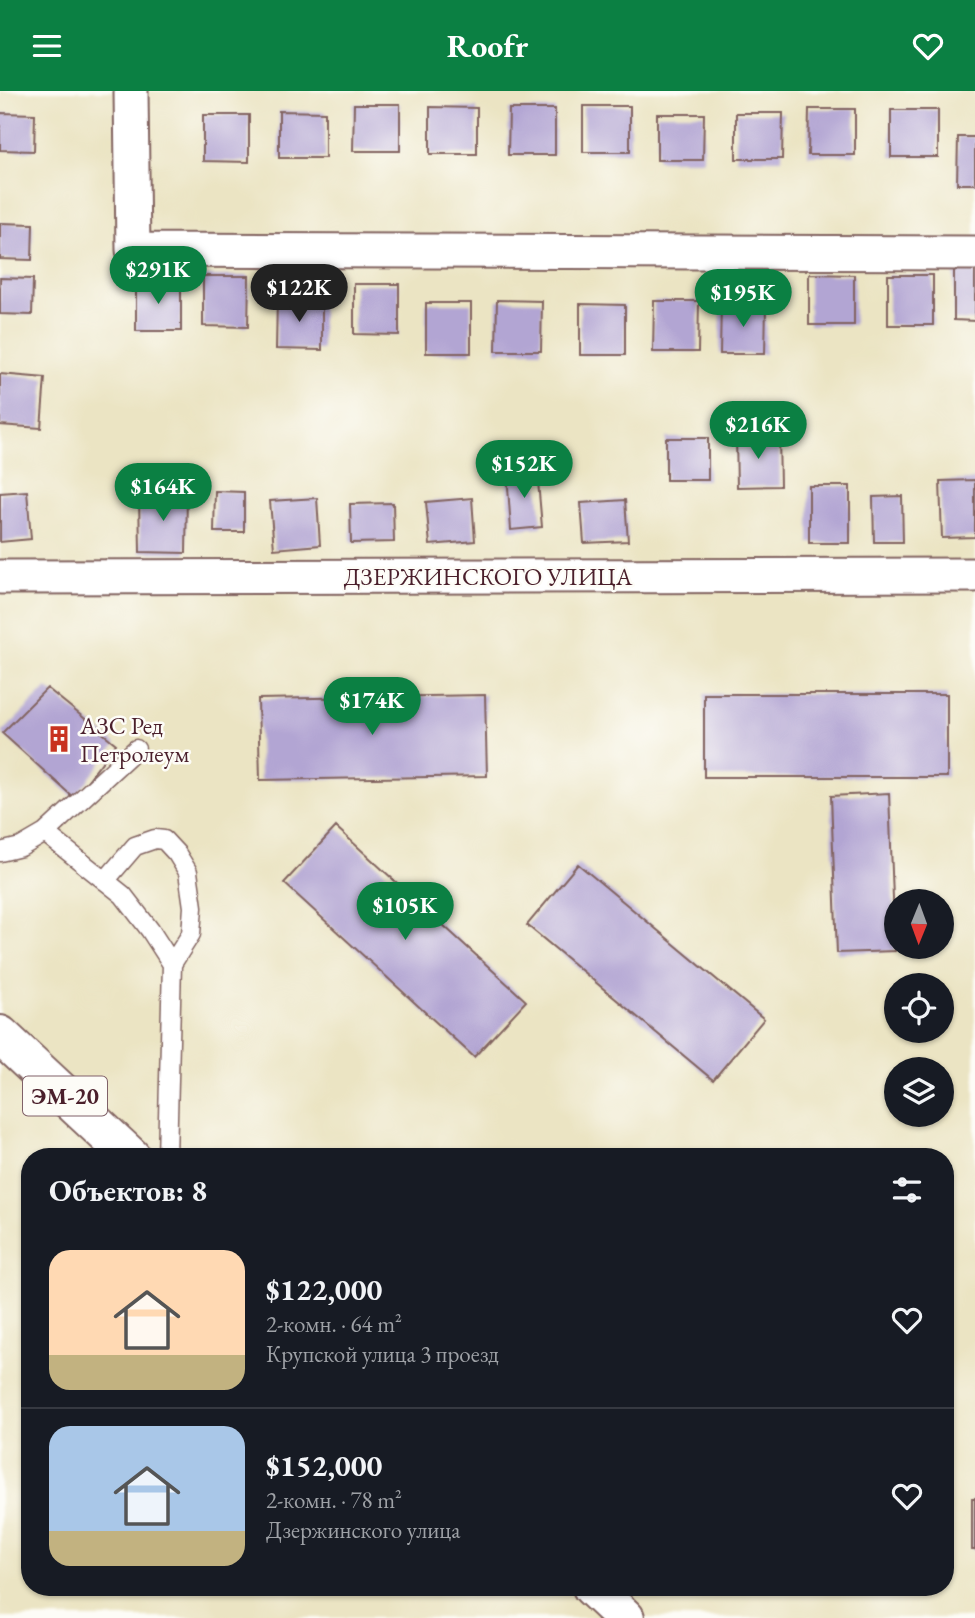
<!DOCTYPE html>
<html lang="ru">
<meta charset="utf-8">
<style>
:root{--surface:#171b24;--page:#20242c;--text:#f1f3f6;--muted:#9ea1a6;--line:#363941;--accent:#0b8043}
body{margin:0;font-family:"EB Garamond",serif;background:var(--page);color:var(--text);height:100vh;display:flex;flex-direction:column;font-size:26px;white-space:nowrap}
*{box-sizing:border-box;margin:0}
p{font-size:23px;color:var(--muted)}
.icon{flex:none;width:38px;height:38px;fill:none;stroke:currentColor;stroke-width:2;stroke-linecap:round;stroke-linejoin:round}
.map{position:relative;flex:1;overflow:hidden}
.sheet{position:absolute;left:21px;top:1057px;width:933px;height:448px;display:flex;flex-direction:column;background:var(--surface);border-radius:28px;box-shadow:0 2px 5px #0004}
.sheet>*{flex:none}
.needle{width:46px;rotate:181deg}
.fabs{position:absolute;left:884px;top:798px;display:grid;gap:14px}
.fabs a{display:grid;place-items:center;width:70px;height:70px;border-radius:50%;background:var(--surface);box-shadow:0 2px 5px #0004;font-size:35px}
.price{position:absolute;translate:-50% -60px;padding:0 16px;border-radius:24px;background:var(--accent);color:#fff;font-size:23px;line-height:46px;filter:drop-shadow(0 2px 4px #0008)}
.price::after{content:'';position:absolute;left:50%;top:42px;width:21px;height:16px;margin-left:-10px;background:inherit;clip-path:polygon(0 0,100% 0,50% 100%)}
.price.active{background:#222;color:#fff}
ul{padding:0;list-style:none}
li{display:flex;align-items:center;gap:21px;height:175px;padding:0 28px}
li+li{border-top:2px solid var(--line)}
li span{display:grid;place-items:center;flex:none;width:196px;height:140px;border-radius:21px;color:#555}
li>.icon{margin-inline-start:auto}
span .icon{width:84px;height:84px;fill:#fffc;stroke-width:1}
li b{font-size:30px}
h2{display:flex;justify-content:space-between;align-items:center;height:84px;padding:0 28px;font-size:30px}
header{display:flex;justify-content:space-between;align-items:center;height:91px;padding:0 28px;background:var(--accent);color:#fff;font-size:32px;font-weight:700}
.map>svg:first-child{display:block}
.building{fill:#b2a5d3}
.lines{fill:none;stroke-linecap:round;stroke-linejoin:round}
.service-casing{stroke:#826460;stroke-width:21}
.minor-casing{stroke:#826460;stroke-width:37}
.primary-casing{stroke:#826460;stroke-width:42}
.service{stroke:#fff;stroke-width:18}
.minor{stroke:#fff;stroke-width:33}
.primary{stroke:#fff;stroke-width:38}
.labels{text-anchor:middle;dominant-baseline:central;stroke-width:5;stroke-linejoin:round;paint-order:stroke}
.shield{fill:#fdfcf7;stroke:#806168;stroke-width:2}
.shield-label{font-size:23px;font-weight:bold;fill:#4a1f2b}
.street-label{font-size:24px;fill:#4a1f2b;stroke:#fdfcf7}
.poi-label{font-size:24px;fill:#4a1f2b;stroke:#fdfcf7;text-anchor:start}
</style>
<header><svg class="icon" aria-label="menu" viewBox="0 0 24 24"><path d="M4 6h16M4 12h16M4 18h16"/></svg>Roofr<svg class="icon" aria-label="heart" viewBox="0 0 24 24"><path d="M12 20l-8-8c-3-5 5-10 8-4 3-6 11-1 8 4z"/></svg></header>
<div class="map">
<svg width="975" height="1527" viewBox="0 0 975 1527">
<rect width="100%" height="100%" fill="#fdfcf7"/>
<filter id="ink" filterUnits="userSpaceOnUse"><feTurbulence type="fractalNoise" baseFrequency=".0143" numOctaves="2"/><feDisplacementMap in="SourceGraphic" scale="14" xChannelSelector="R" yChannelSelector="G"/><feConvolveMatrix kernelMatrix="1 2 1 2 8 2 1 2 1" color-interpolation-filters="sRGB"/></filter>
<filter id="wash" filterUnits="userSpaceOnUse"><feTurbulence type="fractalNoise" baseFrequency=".00686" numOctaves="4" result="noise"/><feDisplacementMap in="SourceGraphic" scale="28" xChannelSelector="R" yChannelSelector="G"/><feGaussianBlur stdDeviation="1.57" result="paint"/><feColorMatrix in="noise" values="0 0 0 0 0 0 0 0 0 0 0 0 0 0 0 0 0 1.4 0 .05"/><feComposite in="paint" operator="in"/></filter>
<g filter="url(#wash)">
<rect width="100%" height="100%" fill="#ebe4c3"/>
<g id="blocks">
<path class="building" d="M354,13H400V60H353Z
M583,15H630V61H583Z
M430,16L477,17V63H430Z
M509,18H555V64H508Z
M809,18H855V64H808Z
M891,19H938V66H891Z
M279,20L325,21V67H279Z
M0,22L35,23L34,60L0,59Z
M736,22H783L782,68H736Z
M657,23H704L703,69H657Z
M203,24H249V71L203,70Z
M958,46H975V93H957Z
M0,132L33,133L32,169L0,168Z
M954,179H975V230L954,229Z
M809,183L854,184V234H809Z
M888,184H933V234H888Z
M203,185H249L248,236L203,235Z
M0,187L33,188L32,224L0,223Z
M136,189L181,190V240H136Z
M354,193H399V244L354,243Z
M277,208H322V259L276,258Z
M497,209L542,210L541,260H496Z
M654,210H699L698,261H653Z
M426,212H471V262H426Z
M721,212L766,213L765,263H720Z
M580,213L625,214V264H580Z
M0,283L45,287L41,337L0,334Z
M736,344H779L780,395L737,396Z
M666,347H708V389H666Z
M537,379L542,436L511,439L507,381Z
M975,389V446L942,447L940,390Z
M809,395H850V452H809Z
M27,400L31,448L0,451V402Z
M215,400L244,401V441H214Z
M187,402L186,462L140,461L139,403Z
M902,405L903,451H874L873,406Z
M317,407L320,454L274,458L270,410Z
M472,407L475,450L430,454L426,411Z
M625,409L628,450L584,452L581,412Z
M393,412L394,451L351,452L350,413Z
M47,597L116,653L74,707L2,642Z
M704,603H947V686H704Z
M485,604L487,685L260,689L258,608Z
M889,702L895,860L837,862L831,705Z
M336,736L526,910L474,966L284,792Z
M578,773L764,928L713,989L527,834Z
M972,1407H975V1459H972Z"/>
</g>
</g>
<g filter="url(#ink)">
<use href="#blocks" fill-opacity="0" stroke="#826460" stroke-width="2"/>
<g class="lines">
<defs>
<path id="service" d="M45,742L123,804L150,839L172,873L167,1066
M0,761L21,756L45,742L136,658
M105,790L135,755L155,748L164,749L177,763L188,781L193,816L191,843L172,873"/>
<path id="minor" d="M131,0L133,159L975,162
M0,486L975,484"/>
<path id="primary" d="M0,944L131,1066
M592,1496L625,1527"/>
</defs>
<use href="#service" class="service-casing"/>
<use href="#minor" class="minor-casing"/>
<use href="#primary" class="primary-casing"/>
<use href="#service" class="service"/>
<use href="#minor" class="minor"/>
<use href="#primary" class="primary"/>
</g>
</g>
<defs>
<symbol id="building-bare" viewBox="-9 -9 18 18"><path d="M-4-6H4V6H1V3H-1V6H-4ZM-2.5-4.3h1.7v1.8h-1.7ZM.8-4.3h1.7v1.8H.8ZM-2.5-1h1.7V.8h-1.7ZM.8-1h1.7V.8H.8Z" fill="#c8321e" stroke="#fdfcf7" stroke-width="2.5" paint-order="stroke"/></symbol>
</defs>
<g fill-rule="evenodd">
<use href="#building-bare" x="40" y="629" width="38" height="38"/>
</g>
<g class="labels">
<rect class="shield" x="23" y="985.5" width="84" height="39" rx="5"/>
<g class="shield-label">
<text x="65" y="1005">ЭМ-20</text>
</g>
<g class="street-label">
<text x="488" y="485">ДЗЕРЖИНСКОГО УЛИЦА</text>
</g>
<g class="poi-label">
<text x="80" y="634">АЗС Ред<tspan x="80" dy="28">Петролеум</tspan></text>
</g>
</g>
</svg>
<div class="fabs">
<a><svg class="needle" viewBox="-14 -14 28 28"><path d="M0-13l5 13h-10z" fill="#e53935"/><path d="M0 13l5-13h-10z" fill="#9ea1a6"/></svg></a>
<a><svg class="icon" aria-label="locate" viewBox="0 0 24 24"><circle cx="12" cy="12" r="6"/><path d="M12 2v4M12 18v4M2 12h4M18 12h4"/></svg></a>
<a><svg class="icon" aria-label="layers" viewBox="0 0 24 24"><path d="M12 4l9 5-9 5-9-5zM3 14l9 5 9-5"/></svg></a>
</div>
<b class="price" style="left:158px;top:215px">$291K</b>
<b class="price active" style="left:299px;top:233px">$122K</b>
<b class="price" style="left:743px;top:238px">$195K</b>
<b class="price" style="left:758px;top:370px">$216K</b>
<b class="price" style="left:524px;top:409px">$152K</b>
<b class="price" style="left:163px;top:432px">$164K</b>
<b class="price" style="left:372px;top:646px">$174K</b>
<b class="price" style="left:405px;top:851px">$105K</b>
<section class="sheet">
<h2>Объектов: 8<svg class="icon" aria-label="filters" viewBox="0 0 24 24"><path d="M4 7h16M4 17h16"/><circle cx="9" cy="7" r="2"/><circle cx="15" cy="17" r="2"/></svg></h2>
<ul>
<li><span style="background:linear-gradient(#ffd9b3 75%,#c2b280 0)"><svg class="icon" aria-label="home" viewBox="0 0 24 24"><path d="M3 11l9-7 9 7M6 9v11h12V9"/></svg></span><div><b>$122,000</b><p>2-комн. · 64 m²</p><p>Крупской улица 3 проезд</p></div><svg class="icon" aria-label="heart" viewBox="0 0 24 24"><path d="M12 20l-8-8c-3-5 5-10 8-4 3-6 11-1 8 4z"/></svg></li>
<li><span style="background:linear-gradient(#a9c7e8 75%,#c2b280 0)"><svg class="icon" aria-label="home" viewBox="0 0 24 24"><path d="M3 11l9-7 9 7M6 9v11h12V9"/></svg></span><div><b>$152,000</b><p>2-комн. · 78 m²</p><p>Дзержинского улица</p></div><svg class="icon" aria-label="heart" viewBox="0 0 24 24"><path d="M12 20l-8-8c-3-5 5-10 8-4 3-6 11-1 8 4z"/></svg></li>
</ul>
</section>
</div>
